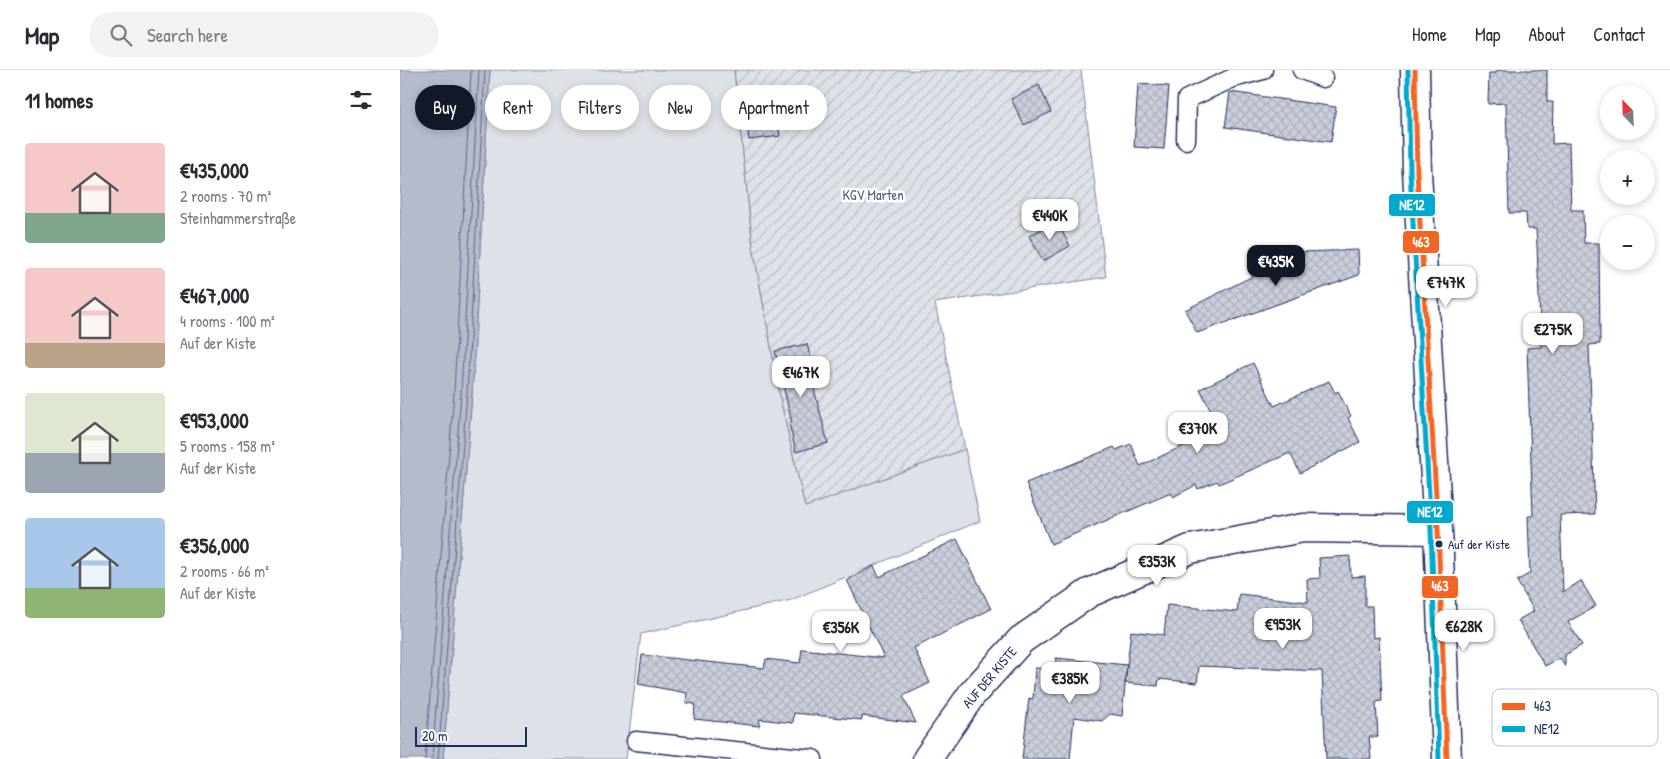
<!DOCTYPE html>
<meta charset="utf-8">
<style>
:root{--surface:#fff;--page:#f2f2f3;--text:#2b2b33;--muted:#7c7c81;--line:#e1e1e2;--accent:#111827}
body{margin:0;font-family:"Patrick Hand",sans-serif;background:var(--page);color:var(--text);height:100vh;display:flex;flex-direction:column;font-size:19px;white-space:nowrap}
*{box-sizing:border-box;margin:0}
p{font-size:16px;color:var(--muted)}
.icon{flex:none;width:28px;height:28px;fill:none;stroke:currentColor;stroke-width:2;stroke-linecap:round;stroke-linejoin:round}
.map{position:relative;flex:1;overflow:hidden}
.side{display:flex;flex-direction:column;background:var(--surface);width:400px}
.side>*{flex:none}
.hud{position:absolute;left:15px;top:15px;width:475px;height:45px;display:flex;gap:10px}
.needle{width:32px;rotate:337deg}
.buttons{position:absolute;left:1200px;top:15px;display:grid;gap:10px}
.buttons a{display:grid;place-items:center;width:55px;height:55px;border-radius:50%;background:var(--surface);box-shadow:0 2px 8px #0003;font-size:25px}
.scale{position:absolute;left:15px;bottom:12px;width:112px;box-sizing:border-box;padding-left:5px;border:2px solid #1b2f5e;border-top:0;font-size:14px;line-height:18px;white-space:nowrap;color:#1b2f5e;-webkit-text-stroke:4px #fff;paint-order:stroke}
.price{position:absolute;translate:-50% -42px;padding:0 11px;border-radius:10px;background:#fff;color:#222;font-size:16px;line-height:32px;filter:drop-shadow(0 1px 2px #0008)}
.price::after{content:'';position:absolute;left:50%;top:30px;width:15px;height:11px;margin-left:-8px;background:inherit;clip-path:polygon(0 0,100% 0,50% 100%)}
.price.active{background:var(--accent);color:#fff}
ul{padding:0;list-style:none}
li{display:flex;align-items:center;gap:15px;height:125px;padding:0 25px}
li span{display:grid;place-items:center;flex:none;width:140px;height:100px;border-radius:5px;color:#555}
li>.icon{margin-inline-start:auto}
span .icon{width:60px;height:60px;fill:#fffc;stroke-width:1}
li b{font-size:21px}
h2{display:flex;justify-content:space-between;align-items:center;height:60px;padding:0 25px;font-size:21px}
.pill{padding:0 18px;border-radius:22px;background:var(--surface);box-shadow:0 2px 8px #0003;font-size:18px;line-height:45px}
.pill.active{background:var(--accent);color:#fff}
header{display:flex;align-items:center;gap:30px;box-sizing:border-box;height:70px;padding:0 25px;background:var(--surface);border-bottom:1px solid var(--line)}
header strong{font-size:24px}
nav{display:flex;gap:28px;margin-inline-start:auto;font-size:18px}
.search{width:350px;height:45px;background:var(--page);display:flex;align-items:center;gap:12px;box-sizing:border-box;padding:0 18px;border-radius:28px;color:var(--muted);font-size:19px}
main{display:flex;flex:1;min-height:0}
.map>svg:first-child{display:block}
.grass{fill:#dee1e7;stroke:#7c88a2}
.garden{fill:url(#garden-furrows);stroke:#7c88a2}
.water{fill:#b5bbca;stroke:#77839f}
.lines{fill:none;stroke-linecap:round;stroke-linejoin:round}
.shore{stroke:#596789;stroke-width:1}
.building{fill:url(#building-cross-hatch);stroke:#1b2f5e}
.lane-casing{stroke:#1b2f5e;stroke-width:21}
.street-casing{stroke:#1b2f5e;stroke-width:31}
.lane{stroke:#fff;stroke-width:18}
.street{stroke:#fff;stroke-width:28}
.bus-1-casing{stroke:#fff;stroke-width:9}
.bus-2-casing{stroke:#fff;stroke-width:9}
.bus-1{stroke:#f26522;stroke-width:5}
.bus-2{stroke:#00a9ce;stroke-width:5}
.bus-dot{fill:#1b2f5e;stroke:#fff;stroke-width:2}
.labels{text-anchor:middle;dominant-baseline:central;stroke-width:5;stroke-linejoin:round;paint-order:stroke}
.bus-label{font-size:13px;fill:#1b2f5e;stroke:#fff;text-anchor:start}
.park-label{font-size:14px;fill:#4c5c80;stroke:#fff}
.street-label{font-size:14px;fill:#1b2f5e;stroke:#fff}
.key{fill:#fff;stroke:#bbc1cf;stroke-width:1}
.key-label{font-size:14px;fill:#1b2f5e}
.line-badge{stroke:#fff;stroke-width:2}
.badge-label{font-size:14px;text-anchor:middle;font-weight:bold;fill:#fff}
</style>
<header>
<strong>Map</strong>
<div class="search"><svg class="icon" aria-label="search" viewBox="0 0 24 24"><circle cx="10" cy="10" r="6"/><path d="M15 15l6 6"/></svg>Search here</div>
<nav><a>Home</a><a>Map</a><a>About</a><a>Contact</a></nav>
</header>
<main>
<section class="side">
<h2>11 homes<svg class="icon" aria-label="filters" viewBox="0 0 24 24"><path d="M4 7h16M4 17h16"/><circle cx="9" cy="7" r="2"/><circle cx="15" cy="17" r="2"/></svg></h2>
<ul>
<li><span style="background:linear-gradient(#f6c9c9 70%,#7fa58c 0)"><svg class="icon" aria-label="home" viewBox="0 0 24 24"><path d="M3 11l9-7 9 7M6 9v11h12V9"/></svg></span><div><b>€435,000</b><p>2 rooms · 70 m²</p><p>Steinhammerstraße</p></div></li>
<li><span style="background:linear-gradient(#f6c9c9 75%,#b9a48a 0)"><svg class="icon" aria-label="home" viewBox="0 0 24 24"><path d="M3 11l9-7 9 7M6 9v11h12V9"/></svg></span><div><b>€467,000</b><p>4 rooms · 100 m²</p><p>Auf der Kiste</p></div></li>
<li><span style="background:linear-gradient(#dfe7d0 60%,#9aa5b1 0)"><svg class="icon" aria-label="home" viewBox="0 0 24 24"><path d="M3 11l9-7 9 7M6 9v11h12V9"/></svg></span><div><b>€953,000</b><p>5 rooms · 158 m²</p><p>Auf der Kiste</p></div></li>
<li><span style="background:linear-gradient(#a9c7e8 70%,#8fb573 0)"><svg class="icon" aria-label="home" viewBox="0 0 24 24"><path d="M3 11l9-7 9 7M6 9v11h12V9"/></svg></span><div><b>€356,000</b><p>2 rooms · 66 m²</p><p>Auf der Kiste</p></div></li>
</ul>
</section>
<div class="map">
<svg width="1270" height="689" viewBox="0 0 1270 689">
<defs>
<pattern id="garden-furrows" width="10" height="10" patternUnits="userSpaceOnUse" patternTransform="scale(1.25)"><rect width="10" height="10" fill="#dee1e7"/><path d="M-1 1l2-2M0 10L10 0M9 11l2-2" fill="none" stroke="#bec1c9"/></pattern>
<pattern id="building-cross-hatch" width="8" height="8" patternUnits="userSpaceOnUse" patternTransform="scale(1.25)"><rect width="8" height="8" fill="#caceda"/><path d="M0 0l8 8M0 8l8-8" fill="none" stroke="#adb1be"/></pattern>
</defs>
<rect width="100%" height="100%" fill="#fff"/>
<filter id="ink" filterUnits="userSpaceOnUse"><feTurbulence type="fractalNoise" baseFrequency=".02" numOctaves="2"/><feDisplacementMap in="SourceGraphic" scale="10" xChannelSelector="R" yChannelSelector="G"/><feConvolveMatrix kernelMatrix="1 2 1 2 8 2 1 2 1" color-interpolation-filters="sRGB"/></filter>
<g filter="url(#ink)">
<path class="grass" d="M90,0H334L353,177L381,332L405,437L565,379L580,451L391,530L241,564L226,689H43L72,324Z"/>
<path class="garden" d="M334,0H681L706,207L535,233L565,379L405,437L381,332L353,177Z"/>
<path class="water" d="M0,0H90L72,324L43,689H0Z"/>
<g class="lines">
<path class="shore" d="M25,689L54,322L71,0
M32,689L61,323L79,0
M38,689L67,323L85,0"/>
</g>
<path class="building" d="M1096,0H1147V32H1153L1152,74L1169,73L1171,140H1183L1184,173H1199L1200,274L1189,275L1195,444L1160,445L1163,522L1181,511L1196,536L1168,552L1182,575L1165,585V597L1160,588L1145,596L1118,550L1134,541L1117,511L1130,503L1128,446H1133L1127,278L1141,277L1137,176L1136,159H1127L1126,143H1109L1106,33L1088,34L1089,3H1096Z
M738,14L769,16L764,79L734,77Z
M639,15L651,42L624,55L611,29Z
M830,22L936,37L931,72L825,57Z
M376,37L380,66L349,70L346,41Z
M656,151L670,176L643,191L629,166Z
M958,180L959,205L797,263L785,240L901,182Z
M407,274L414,303L410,304L428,373L396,382L389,353H392L375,281Z
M853,293L874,336L929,311L935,323L938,321L951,346L948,348L960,372L900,403L890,383L819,414L817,411L798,419L796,415L773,427L771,423L651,474L626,413L714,377L716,380L731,374L740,396L798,369L796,366L819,356L800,319Z
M557,469L591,539L514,578L530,613L503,626L516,653L462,646V650L394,643L393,653L360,649L359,656L294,649L295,634L286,633L287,623L238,614L242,585L364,598L366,589L400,593L402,579L484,588L447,510L474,496L479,507Z
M950,486L951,507L965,506V536H972L973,568L979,567L982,631L976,632L978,667H969L971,689H926L922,601L799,596L797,613L759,609L758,616L725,613L731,561L764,565L767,535L837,542L839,524L908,532L907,509L920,508L919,488Z
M656,588L727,595L722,646L710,644L702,651L674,647L670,689H622L629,628L633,629L635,598L655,599Z"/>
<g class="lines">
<defs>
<path id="lane" d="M902,0L923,8
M786,70L787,29L833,8L863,0
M236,671L413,689"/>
<path id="street" d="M1015,0L1017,102L1038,460L1047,689
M527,689L572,624L621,570L689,523L790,479L903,458L1038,460"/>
</defs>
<use href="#lane" class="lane-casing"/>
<use href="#street" class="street-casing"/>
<use href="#lane" class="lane"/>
<use href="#street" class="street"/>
<defs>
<path id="bus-1" d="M1015,0L1017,102L1038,460L1047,689"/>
<path id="bus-2" d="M1008,0L1010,102L1031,460L1039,689"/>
</defs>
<use href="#bus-1" class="bus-1-casing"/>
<use href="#bus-2" class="bus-2-casing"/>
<use href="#bus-1" class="bus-1"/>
<use href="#bus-2" class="bus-2"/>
</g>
</g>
<circle class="bus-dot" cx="1039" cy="474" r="4.5"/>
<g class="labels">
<g class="bus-label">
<text x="1048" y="474">Auf der Kiste</text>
</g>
<g class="park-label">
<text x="473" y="124">KGV Marten</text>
</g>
<g class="street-label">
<text transform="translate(589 607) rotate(-50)">AUF DER KISTE</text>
</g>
</g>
<rect x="1092" y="619" width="166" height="57" rx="8" class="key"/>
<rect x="1102" y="633" width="23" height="7" fill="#f26522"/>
<rect x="1102" y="656" width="23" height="6" fill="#00a9ce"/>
<g class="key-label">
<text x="1134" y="641">463</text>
<text x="1134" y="664">NE12</text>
</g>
<g class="line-badge">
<rect x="988" y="123" width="48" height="24" rx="5" fill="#00a9ce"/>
<rect x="1002" y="160" width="38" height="24" rx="5" fill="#f26522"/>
<rect x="1006" y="430" width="48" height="24" rx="5" fill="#00a9ce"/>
<rect x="1021" y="505" width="38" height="24" rx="5" fill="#f26522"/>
</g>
<g class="badge-label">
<text x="1012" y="140">NE12</text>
<text x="1021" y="177">463</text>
<text x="1030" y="447">NE12</text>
<text x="1040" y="521">463</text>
</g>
</svg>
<div class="buttons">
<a><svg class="needle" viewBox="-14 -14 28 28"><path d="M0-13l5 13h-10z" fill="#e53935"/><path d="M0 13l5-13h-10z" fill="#7c7c81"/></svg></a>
<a>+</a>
<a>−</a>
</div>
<div class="scale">20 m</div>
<b class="price" style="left:650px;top:171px">€440K</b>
<b class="price active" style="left:876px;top:217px">€435K</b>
<b class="price" style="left:1046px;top:238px">€747K</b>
<b class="price" style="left:1153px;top:285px">€275K</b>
<b class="price" style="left:401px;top:328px">€467K</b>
<b class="price" style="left:798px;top:384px">€370K</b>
<b class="price" style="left:757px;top:517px">€353K</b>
<b class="price" style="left:883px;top:580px">€953K</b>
<b class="price" style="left:1064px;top:582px">€628K</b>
<b class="price" style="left:441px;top:583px">€356K</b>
<b class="price" style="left:670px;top:634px">€385K</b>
<div class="hud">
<a class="pill active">Buy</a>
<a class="pill">Rent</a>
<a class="pill">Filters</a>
<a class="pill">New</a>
<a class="pill">Apartment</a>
</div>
</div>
</main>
